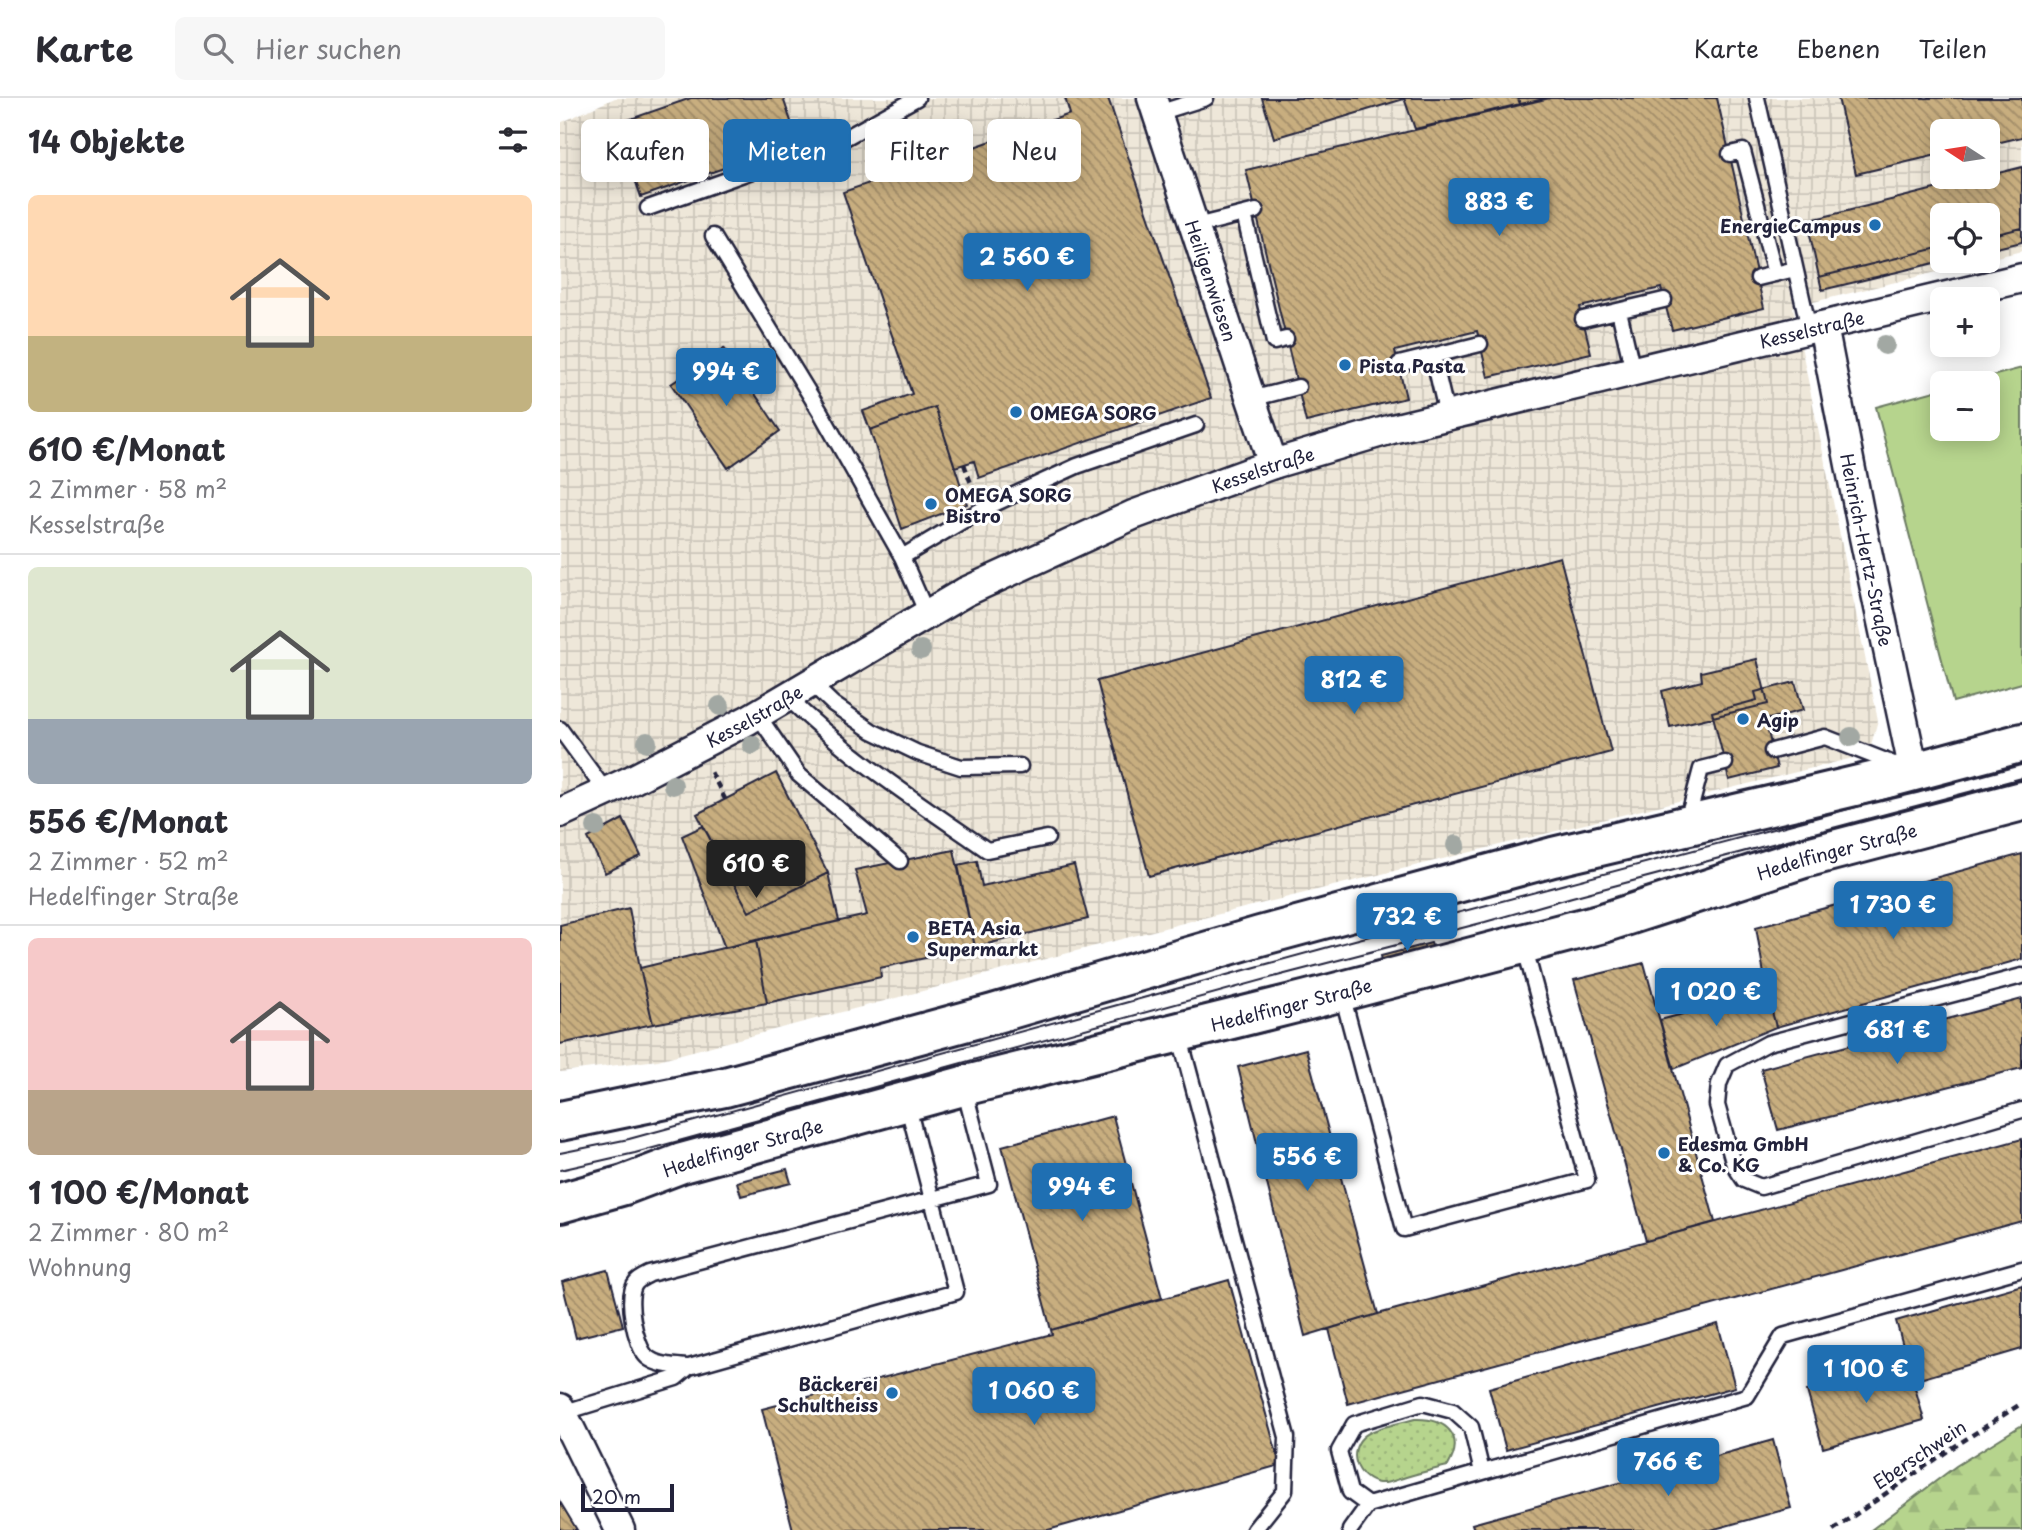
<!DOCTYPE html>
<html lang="de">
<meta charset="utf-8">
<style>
:root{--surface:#fff;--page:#f7f7f7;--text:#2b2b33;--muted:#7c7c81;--line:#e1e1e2;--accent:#1f6fb2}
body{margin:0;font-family:"Playpen Sans",sans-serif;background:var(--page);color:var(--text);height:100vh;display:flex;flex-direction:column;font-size:26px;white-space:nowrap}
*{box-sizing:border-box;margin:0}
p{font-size:23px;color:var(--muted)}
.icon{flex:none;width:38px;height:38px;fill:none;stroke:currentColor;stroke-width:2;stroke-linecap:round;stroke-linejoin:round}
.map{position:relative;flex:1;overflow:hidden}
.panel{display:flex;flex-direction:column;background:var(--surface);width:560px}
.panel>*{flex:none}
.hud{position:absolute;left:21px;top:21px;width:665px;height:63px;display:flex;gap:14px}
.needle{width:46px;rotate:282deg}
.controls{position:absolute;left:1370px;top:21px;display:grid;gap:14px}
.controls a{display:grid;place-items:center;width:70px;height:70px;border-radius:10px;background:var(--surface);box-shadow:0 4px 18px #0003;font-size:35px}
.scale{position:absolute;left:21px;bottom:18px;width:93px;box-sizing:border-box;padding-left:7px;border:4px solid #22223b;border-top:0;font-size:19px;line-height:24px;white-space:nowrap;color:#22223b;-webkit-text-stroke:5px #fff;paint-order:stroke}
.price{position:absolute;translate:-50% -60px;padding:0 16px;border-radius:7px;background:var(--accent);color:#fff;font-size:23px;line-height:46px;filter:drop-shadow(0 2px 4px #0008)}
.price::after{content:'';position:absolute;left:50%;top:42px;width:21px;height:16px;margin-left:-10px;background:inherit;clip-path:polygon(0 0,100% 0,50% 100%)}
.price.current{background:#222;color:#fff}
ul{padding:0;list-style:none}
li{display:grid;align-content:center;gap:14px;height:371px;padding:0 28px}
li+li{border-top:2px solid var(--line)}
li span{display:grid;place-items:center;height:217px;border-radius:10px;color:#555}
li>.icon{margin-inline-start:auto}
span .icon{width:126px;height:126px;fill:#fffc;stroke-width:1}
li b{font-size:30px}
h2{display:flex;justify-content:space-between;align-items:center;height:84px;padding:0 28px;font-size:30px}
.chip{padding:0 24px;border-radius:10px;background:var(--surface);box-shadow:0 4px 18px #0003;font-size:24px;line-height:63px}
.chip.current{background:var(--accent);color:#fff}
header{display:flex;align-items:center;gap:42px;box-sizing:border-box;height:98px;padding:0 35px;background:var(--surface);border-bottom:2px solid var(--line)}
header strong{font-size:33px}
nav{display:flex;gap:38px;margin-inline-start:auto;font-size:24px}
.search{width:490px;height:63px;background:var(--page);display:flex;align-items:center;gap:18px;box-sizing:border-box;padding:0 24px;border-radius:10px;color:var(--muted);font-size:26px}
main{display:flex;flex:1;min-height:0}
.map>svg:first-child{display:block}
.industrial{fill:url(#industrial-grid);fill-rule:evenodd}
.grass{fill:url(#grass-dots);stroke:#6c7b64;stroke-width:2}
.forest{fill:url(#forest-firs);stroke:#6c7b64;stroke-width:2}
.pitch{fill:#b6d48d;stroke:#6c7b64;stroke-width:2}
.building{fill:url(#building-back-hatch);stroke:#22223b;stroke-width:2}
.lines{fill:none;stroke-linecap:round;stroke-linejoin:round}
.lane-casing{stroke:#22223b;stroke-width:19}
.street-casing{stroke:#22223b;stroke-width:33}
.secondary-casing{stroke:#22223b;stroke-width:44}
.path{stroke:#22223b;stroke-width:4.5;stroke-dasharray:7 5;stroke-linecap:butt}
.lane{stroke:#fff;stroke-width:14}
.street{stroke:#fff;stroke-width:28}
.secondary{stroke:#fff;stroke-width:38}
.tram{stroke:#22223b;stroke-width:2}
.tree{fill:#a2a8a3}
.poi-dot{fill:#1f6fb2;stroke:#fff;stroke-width:2.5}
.labels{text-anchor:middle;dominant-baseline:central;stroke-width:6;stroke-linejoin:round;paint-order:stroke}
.poi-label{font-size:18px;font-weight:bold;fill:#22223b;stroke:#fff;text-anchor:start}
.street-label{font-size:18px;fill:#22223b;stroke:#fff}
</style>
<header>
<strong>Karte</strong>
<div class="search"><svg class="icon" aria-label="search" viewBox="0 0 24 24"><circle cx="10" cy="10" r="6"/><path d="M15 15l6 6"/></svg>Hier suchen</div>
<nav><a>Karte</a><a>Ebenen</a><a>Teilen</a></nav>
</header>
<main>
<section class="panel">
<h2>14 Objekte<svg class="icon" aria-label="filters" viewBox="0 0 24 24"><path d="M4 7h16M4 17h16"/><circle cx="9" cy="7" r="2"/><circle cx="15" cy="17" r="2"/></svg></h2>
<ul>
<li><span style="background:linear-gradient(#ffd9b3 65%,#c2b280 0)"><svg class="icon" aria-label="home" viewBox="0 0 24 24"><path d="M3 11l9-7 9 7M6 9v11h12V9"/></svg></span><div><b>610 €/Monat</b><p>2 Zimmer · 58 m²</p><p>Kesselstraße</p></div></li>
<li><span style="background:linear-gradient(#dfe7d0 70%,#9aa5b1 0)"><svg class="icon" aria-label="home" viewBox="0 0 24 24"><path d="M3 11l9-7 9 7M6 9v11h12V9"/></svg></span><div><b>556 €/Monat</b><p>2 Zimmer · 52 m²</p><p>Hedelfinger Straße</p></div></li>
<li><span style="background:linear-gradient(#f6c9c9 70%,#b9a48a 0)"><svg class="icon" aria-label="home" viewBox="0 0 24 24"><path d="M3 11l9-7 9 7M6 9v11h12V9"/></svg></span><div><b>1 100 €/Monat</b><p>2 Zimmer · 80 m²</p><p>Wohnung</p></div></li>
</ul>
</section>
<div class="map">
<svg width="1462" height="1432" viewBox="0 0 1462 1432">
<defs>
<pattern id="industrial-grid" width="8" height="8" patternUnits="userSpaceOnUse" patternTransform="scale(1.75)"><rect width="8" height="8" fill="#eee7d9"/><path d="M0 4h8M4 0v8" fill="none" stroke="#ccc6bb"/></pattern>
<pattern id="grass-dots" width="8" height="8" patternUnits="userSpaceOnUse" patternTransform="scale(1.75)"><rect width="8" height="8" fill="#b6d48d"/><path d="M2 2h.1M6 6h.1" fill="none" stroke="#9cb67b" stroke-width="1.8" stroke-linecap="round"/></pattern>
<pattern id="forest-firs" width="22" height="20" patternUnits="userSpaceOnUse" patternTransform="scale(1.75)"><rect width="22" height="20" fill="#b6d48d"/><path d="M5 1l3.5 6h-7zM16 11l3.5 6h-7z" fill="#9cb67b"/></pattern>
<pattern id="building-back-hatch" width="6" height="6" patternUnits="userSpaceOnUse" patternTransform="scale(1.75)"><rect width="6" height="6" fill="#c8ae7f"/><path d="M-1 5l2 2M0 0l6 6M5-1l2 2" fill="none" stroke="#a28d69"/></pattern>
</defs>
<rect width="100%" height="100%" fill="#fff"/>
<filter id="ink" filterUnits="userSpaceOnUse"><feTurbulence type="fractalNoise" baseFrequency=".0143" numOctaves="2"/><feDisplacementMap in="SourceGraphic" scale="14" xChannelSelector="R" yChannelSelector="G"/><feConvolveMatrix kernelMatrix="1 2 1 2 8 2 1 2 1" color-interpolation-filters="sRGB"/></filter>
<g filter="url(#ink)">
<path class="industrial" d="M55,0H1462V153L1428,161V117H1382V163H1422L1233,209L1318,622L1311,647L1304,655L1293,660L627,824L98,962L0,974V25ZM1382,33H1428V79H1382Z"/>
<path class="grass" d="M855,1321C885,1320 906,1337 888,1368C874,1371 860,1375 846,1379C839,1381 831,1384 825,1385C800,1387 785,1356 803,1339C812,1330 842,1325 855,1321Z"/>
<path class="forest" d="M1462,1327V1432H1311L1396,1368Z"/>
<path class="pitch" d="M1462,270V585L1393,604L1316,309L1382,291V331H1428V285H1405Z"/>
<path class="building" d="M131,0H223L238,44L81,99L56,26Z
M505,0H548L651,300L419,380L414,363L395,369L375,309L310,332L303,313L352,296L283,94L510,16Z
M702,0H844V1L714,40Z
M844,0H958L960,6L855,31Z
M958,0H990L960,6Z
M990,0H1157L1204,210L1112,232L1101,190L1020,209L1031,255L928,279L917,233L835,253L846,300L746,324L686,72Z
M1278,0H1462V39L1428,47V33H1382V79H1421L1385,88L1377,57L1296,76Z
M1462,69V130L1428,138V117H1382V149L1259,179L1247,123Z
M1462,130V144L1428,152V138Z
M1382,149L1383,163L1262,192L1259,179Z
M164,250L220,333L168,370L111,286Z
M375,309L407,406L342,431L310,332Z
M1000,459L1051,654L589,778L537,583Z
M1197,561L1208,606L1110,629L1102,593L1142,583L1141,574Z
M1235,584L1243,612L1205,622L1217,670L1169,682L1152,614L1197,602L1195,594Z
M216,675L268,775L189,814L137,716Z
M63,721L81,758L45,775L28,740Z
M143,728L189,814L268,775L279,823L165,850L122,738Z
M394,752L415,849L320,870L321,879L207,905L196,842L307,817L295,772Z
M1462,756V861L1216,929L1207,894L1196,829Z
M417,763L422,788L514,767L528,821L415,849L398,767Z
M868,806L870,815L820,828L818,820Z
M69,810L80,870L93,926L0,946V827Z
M196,842L207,905L93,926L80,870Z
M871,845L874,853L823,866L821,858Z
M1084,865L1155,1124L1086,1143L1014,882Z
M1207,894L1216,929L1114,971L1100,922Z
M1462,901V970L1218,1032L1201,971Z
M746,951L818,1216L745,1238L678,969Z
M553,1018L602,1200L491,1232L442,1048Z
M1462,1041V1123L788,1306L769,1231L818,1216Z
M227,1071L231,1085L181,1098L177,1084Z
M48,1172L63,1228L16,1240L2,1184Z
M669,1182L720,1367L488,1432H233L202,1311L492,1236L491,1232Z
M1462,1187V1251L1353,1283L1336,1223Z
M1158,1226L1175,1289L946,1352L929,1290Z
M1348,1264L1364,1322L1263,1350L1247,1293Z
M1213,1342L1231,1410L1151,1432H914L912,1426Z
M0,1404L17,1432H0Z"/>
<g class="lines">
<defs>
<path id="lane" d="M1197,0L1249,231
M598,15L646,0
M1170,56L1183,53L1215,176
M88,110L285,40L357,0
M684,116L714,244L726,241
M636,128L696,113
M153,138L261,315L325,429L342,459L367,516
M1198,180L1235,171
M1059,213L1073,273
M1023,221L1104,202
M873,258L887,317
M839,266L920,246
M691,301L738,289
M342,459L421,412L517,368L636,327
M251,585L273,606L312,633L358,655L401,669L460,668
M227,599C287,658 358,704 427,752L487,740
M197,616L239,677L340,763
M0,631L46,694
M1212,653L1265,639L1339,668
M1127,724L1141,671L1165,665
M1462,878L1208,945L1167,967L1159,986L1157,1007L1174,1067L1184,1082L1201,1089L1462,1012
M782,896L844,1131L1027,1082L964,847
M619,936L727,1339L725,1393L694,1432
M129,1269C116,1268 97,1268 87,1259C75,1248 65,1197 76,1185C79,1181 86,1178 90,1176L429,1086L404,990
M2,1315L116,1280L129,1269L396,1194L347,1005
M922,1374L911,1329L893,1313L863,1305L794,1326L779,1353L790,1394L808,1407L1187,1298L1223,1238L1462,1171
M790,1432L808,1407"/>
<g id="street">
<path id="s1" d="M592,0L691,301L713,366"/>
<path id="s2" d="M1263,228L1304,439L1354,674"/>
<path id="s3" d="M0,715L72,682L188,622L405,494L573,417L713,366L832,331L1462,180"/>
<path d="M0,1310L60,1432"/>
</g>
<g id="secondary">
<path d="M0,1023L165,989L433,916L700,838L993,759L1354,674L1462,645"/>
<path id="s4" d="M0,1105L64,1087L122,1065L403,988L748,902L1043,825L1244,760L1462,703"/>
</g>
</defs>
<use href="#lane" class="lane-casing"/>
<use href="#street" class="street-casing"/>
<use href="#secondary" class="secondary-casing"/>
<path class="path" d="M404,366L413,391
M151,674L165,701
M1273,1432L1389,1352L1462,1305"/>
<use href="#lane" class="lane"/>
<use href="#street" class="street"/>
<use href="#secondary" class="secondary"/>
<path class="tram" d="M0,1055L69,1041L776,847L1462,665
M0,1072L75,1055L721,877L925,824L1012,799L1462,680"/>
</g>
<g class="tree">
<circle cx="1325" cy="247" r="10"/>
<circle cx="361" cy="552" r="10"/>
<circle cx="160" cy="608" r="10"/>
<circle cx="1291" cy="639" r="10"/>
<circle cx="87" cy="644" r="10"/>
<circle cx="192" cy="647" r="10"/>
<circle cx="113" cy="687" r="10"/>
<circle cx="36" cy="729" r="10"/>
<circle cx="896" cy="747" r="10"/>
</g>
</g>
<g class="poi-dot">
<circle cx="1315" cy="127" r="7"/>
<circle cx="785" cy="267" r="7"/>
<circle cx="456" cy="314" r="7"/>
<circle cx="371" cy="406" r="7"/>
<circle cx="1183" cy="621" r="7"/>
<circle cx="353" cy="839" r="7"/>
<circle cx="1104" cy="1055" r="7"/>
<circle cx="332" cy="1295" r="7"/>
</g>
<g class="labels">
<g class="poi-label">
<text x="1301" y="127" text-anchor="end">EnergieCampus</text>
<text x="799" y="267">Pista Pasta</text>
<text x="470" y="314">OMEGA SORG</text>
<text x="385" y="396">OMEGA SORG<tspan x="385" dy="21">Bistro</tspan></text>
<text x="1197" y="621">Agip</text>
<text x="367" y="829">BETA Asia<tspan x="367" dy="21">Supermarkt</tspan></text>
<text x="1118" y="1045">Edesma GmbH<tspan x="1118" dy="21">&amp; Co. KG</tspan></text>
<text x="318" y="1285" text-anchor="end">Bäckerei<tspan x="318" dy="21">Schultheiss</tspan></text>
</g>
<g class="street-label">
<text stroke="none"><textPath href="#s1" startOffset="192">Heiligenwiesen</textPath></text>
<text stroke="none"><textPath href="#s3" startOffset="1351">Kesselstraße</textPath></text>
<text stroke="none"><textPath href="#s3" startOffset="784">Kesselstraße</textPath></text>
<text stroke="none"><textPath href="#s2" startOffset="228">Heinrich-Hertz-Straße</textPath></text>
<text stroke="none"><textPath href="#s3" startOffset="217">Kesselstraße</textPath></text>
<text stroke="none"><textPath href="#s4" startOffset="1325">Hedelfinger Straße</textPath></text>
<text stroke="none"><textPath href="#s4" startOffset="758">Hedelfinger Straße</textPath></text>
<text stroke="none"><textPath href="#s4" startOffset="191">Hedelfinger Straße</textPath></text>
<text transform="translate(1359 1356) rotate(-34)">Eberschwein</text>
</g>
</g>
</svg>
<div class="controls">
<a><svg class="needle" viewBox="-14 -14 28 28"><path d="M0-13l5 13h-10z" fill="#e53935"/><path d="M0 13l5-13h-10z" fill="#7c7c81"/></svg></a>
<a><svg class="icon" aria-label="locate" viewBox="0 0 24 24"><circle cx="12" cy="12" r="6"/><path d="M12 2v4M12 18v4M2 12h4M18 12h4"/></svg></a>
<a>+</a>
<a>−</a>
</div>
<div class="scale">20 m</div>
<b class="price" style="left:939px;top:140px">883 €</b>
<b class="price" style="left:467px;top:195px">2 560 €</b>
<b class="price" style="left:166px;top:310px">994 €</b>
<b class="price" style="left:794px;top:618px">812 €</b>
<b class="price current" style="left:196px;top:802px">610 €</b>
<b class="price" style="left:1333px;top:843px">1 730 €</b>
<b class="price" style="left:847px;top:855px">732 €</b>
<b class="price" style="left:1156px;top:930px">1 020 €</b>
<b class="price" style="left:1337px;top:968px">681 €</b>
<b class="price" style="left:747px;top:1095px">556 €</b>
<b class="price" style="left:522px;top:1125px">994 €</b>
<b class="price" style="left:1306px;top:1307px">1 100 €</b>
<b class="price" style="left:474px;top:1329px">1 060 €</b>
<b class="price" style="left:1108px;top:1400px">766 €</b>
<div class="hud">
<a class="chip">Kaufen</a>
<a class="chip current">Mieten</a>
<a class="chip">Filter</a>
<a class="chip">Neu</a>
</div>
</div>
</main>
